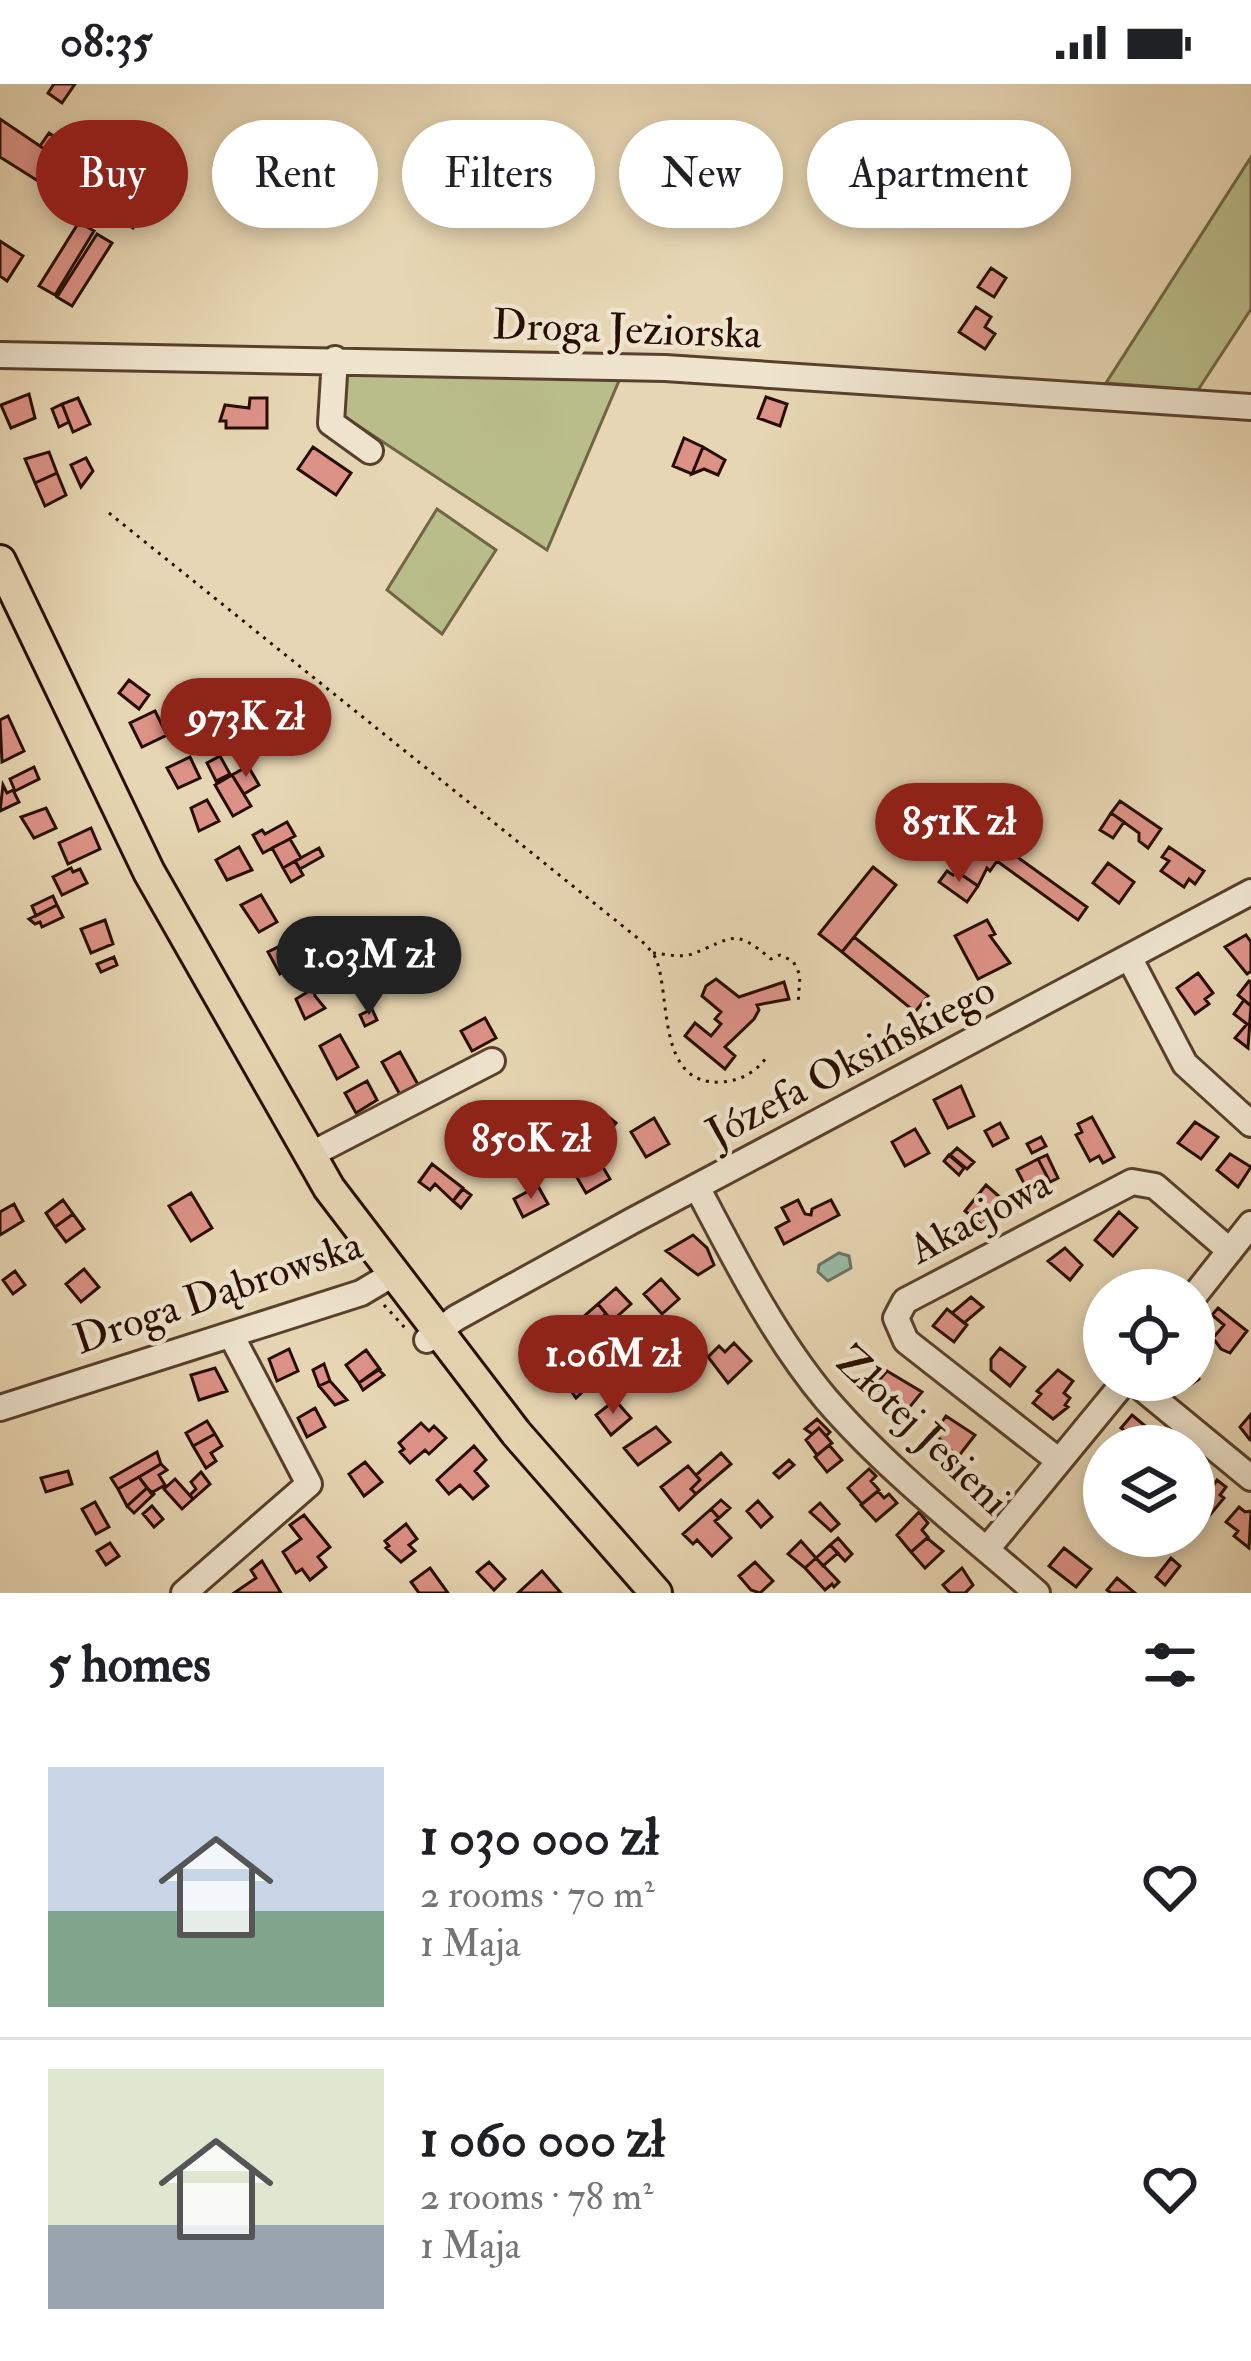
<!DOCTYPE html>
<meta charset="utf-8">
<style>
:root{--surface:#fff;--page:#f6f6f6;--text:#202124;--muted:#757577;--line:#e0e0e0;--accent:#8f2418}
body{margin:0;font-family:"IM FELL Double Pica",serif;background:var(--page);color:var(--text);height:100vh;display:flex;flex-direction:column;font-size:45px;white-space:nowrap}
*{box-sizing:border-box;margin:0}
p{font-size:39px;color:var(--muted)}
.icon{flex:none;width:66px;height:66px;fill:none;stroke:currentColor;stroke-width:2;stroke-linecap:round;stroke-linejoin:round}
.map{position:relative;height:1509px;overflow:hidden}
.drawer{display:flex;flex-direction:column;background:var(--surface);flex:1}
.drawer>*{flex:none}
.banner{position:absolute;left:36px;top:36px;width:1179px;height:108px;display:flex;gap:24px}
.buttons{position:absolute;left:1083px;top:1185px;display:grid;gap:24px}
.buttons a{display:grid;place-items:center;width:132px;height:132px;border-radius:50%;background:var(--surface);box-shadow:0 6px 18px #0003;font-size:60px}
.price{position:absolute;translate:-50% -102px;padding:0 27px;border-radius:42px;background:var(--accent);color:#fff;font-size:39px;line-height:78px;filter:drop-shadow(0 3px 6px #0008)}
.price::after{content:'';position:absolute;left:50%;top:72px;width:36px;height:27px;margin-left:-18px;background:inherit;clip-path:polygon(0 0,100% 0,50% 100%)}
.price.selected{background:#222;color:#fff}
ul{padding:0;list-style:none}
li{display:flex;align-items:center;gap:36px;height:300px;padding:0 48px}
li+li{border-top:3px solid var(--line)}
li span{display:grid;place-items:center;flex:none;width:336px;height:240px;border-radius:0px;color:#555}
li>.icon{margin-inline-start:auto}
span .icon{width:144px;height:144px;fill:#fffc;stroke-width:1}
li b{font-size:51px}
h2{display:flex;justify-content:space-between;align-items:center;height:144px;padding:0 48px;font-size:51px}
.pill{padding:0 42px;border-radius:54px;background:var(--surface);box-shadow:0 6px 18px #0003;font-size:42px;line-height:108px}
.pill.selected{background:var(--accent);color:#fff}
.status{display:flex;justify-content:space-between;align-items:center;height:84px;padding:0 60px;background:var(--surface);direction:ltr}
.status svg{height:33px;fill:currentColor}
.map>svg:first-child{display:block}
.green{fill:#b9bd8a;stroke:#706645;stroke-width:3}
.water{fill:#98baa6;stroke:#6b7564;stroke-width:3}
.building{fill:#dd9287;stroke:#280e00;stroke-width:3}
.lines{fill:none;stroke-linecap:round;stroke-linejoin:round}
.minor-casing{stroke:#58402d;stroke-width:30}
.major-casing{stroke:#280e00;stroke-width:36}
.path{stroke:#280e00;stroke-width:3;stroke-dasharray:3 6;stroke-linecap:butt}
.minor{stroke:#efe4ce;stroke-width:24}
.major{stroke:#e7d6b3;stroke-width:30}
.labels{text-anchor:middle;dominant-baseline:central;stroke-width:9;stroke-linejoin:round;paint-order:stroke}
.street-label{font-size:42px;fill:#280e00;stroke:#efe4ce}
</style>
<div class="status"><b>08:35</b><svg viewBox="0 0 49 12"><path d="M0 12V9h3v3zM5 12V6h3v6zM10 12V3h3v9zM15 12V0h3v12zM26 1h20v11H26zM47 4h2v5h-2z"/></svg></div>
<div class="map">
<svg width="1251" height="1509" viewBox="0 0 1251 1509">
<rect width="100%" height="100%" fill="#e7d6b3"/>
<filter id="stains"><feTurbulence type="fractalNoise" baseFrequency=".00167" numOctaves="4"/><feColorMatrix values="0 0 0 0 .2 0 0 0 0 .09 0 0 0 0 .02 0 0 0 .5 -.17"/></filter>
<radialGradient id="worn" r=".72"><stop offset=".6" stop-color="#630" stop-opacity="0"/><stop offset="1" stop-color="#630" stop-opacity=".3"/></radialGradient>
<path class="green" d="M1251,73V225L1198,306L1106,299Z
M347,288L621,292L547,466L342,331Z
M437,425L496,466L442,550L387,506Z"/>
<path class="water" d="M839,1169L849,1172L851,1184L828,1197L818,1188L819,1181Z"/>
<path class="building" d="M54,0H75L62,19L48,9Z
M0,35L71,83L54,107L0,73Z
M49,49L78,69L70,82L40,62Z
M130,54L156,69L117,133L91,117Z
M161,73L176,83L133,144L119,135Z
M79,138L94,147L55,211L39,202Z
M97,150L112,159L72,222L57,213Z
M0,157L23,172L7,197L0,192Z
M991,184L1006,194L994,213L978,203Z
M976,223L991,233L985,243L995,250L985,265L959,248Z
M29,310L35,334L11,344L1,321Z
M766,313L787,320L780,342L758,334Z
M78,314L90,340L73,348L62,320Z
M250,314H267V344H226V337H220L225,321L249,324Z
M62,320L69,338L59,343L52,325Z
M684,354L703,363L692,390L673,382Z
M313,363L351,389L336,411L298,385Z
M703,363L725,376L718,391L704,385L692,390Z
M49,368L57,389L35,399L25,375Z
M86,374L93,387L81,403L71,381Z
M57,389L66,411L45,422L35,399Z
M129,596L149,611L139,625L119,609Z
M155,627L167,651L142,663L130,639Z
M8,632L24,667L2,678L0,636Z
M193,647L197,654L192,657L195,662L188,666L181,654Z
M220,672L230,690L216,697L207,679Z
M190,673L200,694L178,704L167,684Z
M248,682L259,701L244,710L232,691Z
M34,683L39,695L15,707L10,695Z
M232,691L251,722L233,732L215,701Z
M3,701L7,709L13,706L19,718L0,727Z
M207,716L219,737L199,747L191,724Z
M1120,717L1161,745L1148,764L1139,757V749L1111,729Z
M46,724L56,744L34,754L21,733Z
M1111,729L1124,738L1113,754L1100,746Z
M287,738L295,752L263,769L253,751L262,746L265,750Z
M91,744L100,765L68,780L59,759Z
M980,754L999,767L1002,762L1087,823L1078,836L997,777L990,787L987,784L978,802L956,787Z
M290,755L301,774L283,784L272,764Z
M239,763L252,786L227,796L216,776Z
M1169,763L1204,787L1195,800L1189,795L1184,803L1161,787L1169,777L1162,773Z
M319,764L323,772L300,785L295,777Z
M295,777L303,791L291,798L283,784Z
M1108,779L1134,798L1119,819L1093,799Z
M873,783L896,801L842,868L819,850Z
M71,784L73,788L80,785L87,799L62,811L53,793Z
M947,787L953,791L956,787L978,802L967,818L939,798Z
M261,811L277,838L259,848L241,821Z
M53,812L57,821L36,832L32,822Z
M57,821L63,833L42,843L40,838L35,840L29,835Z
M105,836L113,860L91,869L81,845Z
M987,836L995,850L990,852L1010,879L978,895L955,852Z
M1246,851L1251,858V887L1247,890L1225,863Z
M854,853L928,912L915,928L842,868Z
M290,857L302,878L280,890L268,868Z
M114,873L117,881L101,888L97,880Z
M341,877L352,897L344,902L333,881Z
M1198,889L1213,909L1205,915L1209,920L1195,930L1177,904Z
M716,895L739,913L784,898L789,915L757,921L759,926L754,935L725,963L735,972L725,985L685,952L695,939L711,952L721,940L715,935L721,928L702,912L706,902Z
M1249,897L1251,898V922L1238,911Z
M314,904L315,912L325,924L305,935L296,915Z
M1244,916L1251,922L1248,964L1235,954L1247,940L1234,930Z
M372,925L377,936L365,942L360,931Z
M485,934L496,954L472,967L461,947Z
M340,951L358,983L337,995L320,962Z
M400,968L421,1006L403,1016L382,978Z
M367,997L377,1016L356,1029L345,1009Z
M961,1002L974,1032L948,1044L934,1016Z
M602,1027L611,1035L594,1055L585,1047Z
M1092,1033L1114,1073L1103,1079L1099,1072L1090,1077L1076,1051L1082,1048L1078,1040Z
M654,1034L669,1060L646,1073L631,1048Z
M611,1035L616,1039L599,1059L594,1055Z
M1195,1038L1218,1053L1201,1075L1178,1059Z
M1000,1039L1008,1054L993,1062L985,1047Z
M915,1045L929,1069L905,1082L892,1058Z
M1041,1053L1046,1062L1032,1069L1027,1060Z
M957,1064L974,1078L967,1085L950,1071Z
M511,1065L527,1079L520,1088L503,1074Z
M595,1070L610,1095L586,1109L572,1085Z
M1230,1070L1251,1083L1238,1103L1217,1086Z
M949,1071L964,1084L959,1091L944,1077Z
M1047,1071L1058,1094L1050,1098L1038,1075Z
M1038,1075L1050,1098L1028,1107L1017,1086Z
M432,1080L463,1104L453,1117L435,1100L430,1106L419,1098Z
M986,1101L1002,1115L982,1141L965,1127Z
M538,1102L548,1120L523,1133L514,1115Z
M463,1105L471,1111L461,1124L453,1117Z
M191,1109L212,1144L191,1157L169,1122Z
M63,1116L73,1130L55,1143L46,1129Z
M798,1116L805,1130L811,1131L812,1125L831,1116L839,1131L784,1160L776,1144L789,1137L782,1124Z
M14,1120L23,1137L0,1151V1128Z
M1119,1128L1137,1144L1113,1172L1095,1156Z
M73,1130L84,1145L66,1158L55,1143Z
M693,1151L707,1164L714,1181L698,1191L666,1167Z
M1065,1164L1082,1181L1070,1196L1048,1177Z
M84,1185L99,1203L81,1218L66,1200Z
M15,1187L25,1201L13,1210L3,1196Z
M661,1195L679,1215L662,1230L644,1210Z
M616,1204L631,1220L612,1237L598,1220Z
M971,1213L983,1223L964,1239L952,1229Z
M598,1220L606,1230L589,1245L581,1235Z
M1218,1224L1247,1247L1230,1269L1221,1265L1213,1254L1224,1241L1212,1231Z
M947,1225L967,1241L954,1258L933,1242Z
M606,1230L612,1237L595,1252L589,1245Z
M559,1240L574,1258L556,1274L542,1255Z
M612,1255L634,1279L622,1289L607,1271L610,1269L602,1264Z
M734,1259L751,1277L728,1299L708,1273L719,1262L725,1268Z
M1000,1264L1025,1283L1010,1302L991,1286V1275Z
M289,1265L298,1287L277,1297L269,1275Z
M366,1266L380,1285L359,1299L346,1281Z
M1194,1268L1205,1276L1198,1290L1199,1295L1187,1303L1179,1296H1194Z
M579,1279L594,1297L576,1314L562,1294Z
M324,1280L330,1297L319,1302L313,1286Z
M215,1284L227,1307L199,1316L191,1291Z
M378,1285L384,1291L363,1306L359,1299Z
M637,1286L646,1295L637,1304L628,1294Z
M1058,1286L1073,1297L1064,1309L1070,1314L1065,1321L1068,1323L1053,1335L1033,1319L1041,1310L1037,1307Z
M887,1287L922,1308L904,1330L885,1317L888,1313L874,1302Z
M330,1297L347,1316L335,1321L319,1302Z
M615,1316L631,1334L611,1351L596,1331Z
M315,1324L325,1343L307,1353L298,1334Z
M1251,1330V1356H1250L1240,1343Z
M1132,1331L1150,1346L1146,1351L1155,1362H1126L1124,1360L1133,1353L1121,1344Z
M946,1332L975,1351L958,1373L934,1349Z
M817,1335L830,1348L826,1352L819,1344L812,1350L805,1345Z
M207,1337L215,1350L193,1362L186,1349Z
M421,1339L429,1347L434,1342L446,1354L429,1370L425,1366L410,1379L400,1368L404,1365L399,1359Z
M656,1343L670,1358L638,1381L624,1364Z
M819,1344L832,1359L817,1371L806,1356Z
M215,1350L222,1362L211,1369L216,1377L206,1384L193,1362Z
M829,1361L842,1376L827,1388L815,1373Z
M474,1362L486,1376L475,1387L488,1402L473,1415L460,1401L449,1410L437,1396Z
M157,1368L161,1380L118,1405L111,1394Z
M721,1369L731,1380L696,1410L691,1405L700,1396L696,1391Z
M789,1376L794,1381L779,1394L774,1389Z
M365,1378L382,1398L364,1412L349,1390Z
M161,1380L167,1386L159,1391L165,1401L151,1409L139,1393Z
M688,1382L700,1396L691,1405L696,1410L679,1426L661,1403Z
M869,1385L876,1392L871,1397L879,1406L862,1420L848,1404Z
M68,1387L72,1400L46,1408L41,1394Z
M201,1388L210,1400L193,1415L190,1411L196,1405L191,1398Z
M1198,1392L1212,1404L1217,1396L1226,1403L1220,1411L1224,1414L1205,1437L1194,1428V1397Z
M139,1393L147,1404L127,1422L118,1405Z
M175,1395L193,1415L182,1425L164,1405Z
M147,1404L154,1410L134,1429L127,1422Z
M878,1407L884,1414L889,1410L897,1419L876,1437L861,1421Z
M721,1416L730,1424L719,1434L711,1425Z
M758,1417L772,1433L761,1443L747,1427Z
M95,1418L109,1443L96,1450L82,1425Z
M820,1419L839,1440L831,1447L810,1428Z
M152,1422L163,1435L154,1443L143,1430Z
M1239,1423L1245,1428L1251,1427L1249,1464L1234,1452L1238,1447L1226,1438Z
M711,1425L719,1434L715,1437L731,1454L712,1472L697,1456L693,1460L683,1450Z
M919,1428L928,1439L922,1446L928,1453L911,1468L897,1451Z
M304,1431L330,1463L318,1473L326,1483L310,1496L302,1485L296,1489L283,1468L301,1455L290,1441Z
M406,1440L417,1455L409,1461L415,1467L401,1478L386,1464L389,1462L385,1457Z
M838,1454L852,1470L845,1477L830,1461Z
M927,1454L943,1467L925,1484L911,1468Z
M801,1457L816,1474L805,1484L788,1470Z
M110,1459L119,1472L106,1481L97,1467Z
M830,1461L838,1469L823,1482L816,1474Z
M1064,1464L1091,1485L1076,1503L1049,1482Z
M816,1474L839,1498L834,1503L832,1500L825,1506L805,1484Z
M1171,1474L1180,1482L1165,1501L1156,1493Z
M262,1477L281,1509H234L256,1494L251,1486Z
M489,1478L505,1495L494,1506L477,1488Z
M755,1478L773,1497L760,1509L751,1506L739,1492Z
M430,1484L448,1509H419L411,1498Z
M962,1484L973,1501L965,1509H950L943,1501Z
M542,1487L561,1509H518Z
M1117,1494L1135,1509H1111L1107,1506Z"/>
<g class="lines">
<defs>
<path id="minor" d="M0,271L665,284L1251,323
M335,275L331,339L370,367
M1130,875L1185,980L1251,1040
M310,1071L492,977
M697,1103C735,1175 774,1253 826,1315C888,1387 966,1447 1037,1509
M1194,1212L1251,1140
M427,1256L456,1234L632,1137L1251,808
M1132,1296L1251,1394
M0,1324L361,1209L393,1190
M1059,1377L906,1257L896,1234L905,1217L1132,1098L1155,1102L1230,1167
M987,1465L1126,1296
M184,1509L309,1400L231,1251"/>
<path id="major" d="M0,477L149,788L329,1104L516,1349L656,1509"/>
</defs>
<use href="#minor" class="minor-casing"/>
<use href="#major" class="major-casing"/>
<path class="path" d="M109,429L645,860C649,865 654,870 656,875C671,911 656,1002 721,998C741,997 758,987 768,971
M653,869C666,870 681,874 692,870C734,854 733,843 771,875L780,871L793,877L800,891L798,921
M384,1221L406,1245"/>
<use href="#minor" class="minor"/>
<use href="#major" class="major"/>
</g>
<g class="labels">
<g class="street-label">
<text transform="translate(627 246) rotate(2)">Droga Jeziorska</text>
<text transform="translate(851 978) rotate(-28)">Józefa Oksińskiego</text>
<text transform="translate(980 1133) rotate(-28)">Akacjowa</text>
<text transform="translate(218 1209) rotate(-19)">Droga Dąbrowska</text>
<text transform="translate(922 1347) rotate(44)">Złotej Jesieni</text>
</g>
</g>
<rect width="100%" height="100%" filter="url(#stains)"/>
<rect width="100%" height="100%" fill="url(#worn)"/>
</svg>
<div class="buttons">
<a><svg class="icon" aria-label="locate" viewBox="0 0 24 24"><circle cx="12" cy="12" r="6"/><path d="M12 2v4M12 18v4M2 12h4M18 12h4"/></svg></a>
<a><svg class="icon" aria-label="layers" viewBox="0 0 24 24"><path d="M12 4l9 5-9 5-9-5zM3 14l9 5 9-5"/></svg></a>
</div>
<b class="price" style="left:246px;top:696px">973K zł</b>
<b class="price" style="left:959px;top:801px">851K zł</b>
<b class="price selected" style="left:369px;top:934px">1.03M zł</b>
<b class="price" style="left:531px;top:1118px">850K zł</b>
<b class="price" style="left:613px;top:1333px">1.06M zł</b>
<div class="banner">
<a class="pill selected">Buy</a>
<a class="pill">Rent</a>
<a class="pill">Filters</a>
<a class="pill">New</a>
<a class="pill">Apartment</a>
</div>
</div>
<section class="drawer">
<h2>5 homes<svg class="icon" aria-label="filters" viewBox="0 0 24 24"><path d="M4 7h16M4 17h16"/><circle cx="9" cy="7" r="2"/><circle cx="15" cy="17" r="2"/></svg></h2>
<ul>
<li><span style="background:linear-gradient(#c9d6e8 60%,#7fa58c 0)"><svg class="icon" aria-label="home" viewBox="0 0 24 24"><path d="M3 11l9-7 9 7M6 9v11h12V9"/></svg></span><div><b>1 030 000 zł</b><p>2 rooms · 70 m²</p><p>1 Maja</p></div><svg class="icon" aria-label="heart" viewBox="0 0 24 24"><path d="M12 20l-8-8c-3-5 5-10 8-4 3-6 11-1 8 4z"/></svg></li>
<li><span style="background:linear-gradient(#dfe7d0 65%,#9aa5b1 0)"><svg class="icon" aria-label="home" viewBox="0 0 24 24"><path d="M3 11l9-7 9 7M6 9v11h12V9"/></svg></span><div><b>1 060 000 zł</b><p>2 rooms · 78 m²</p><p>1 Maja</p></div><svg class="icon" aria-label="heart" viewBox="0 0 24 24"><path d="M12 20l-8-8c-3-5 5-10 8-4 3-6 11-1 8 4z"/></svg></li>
</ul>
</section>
